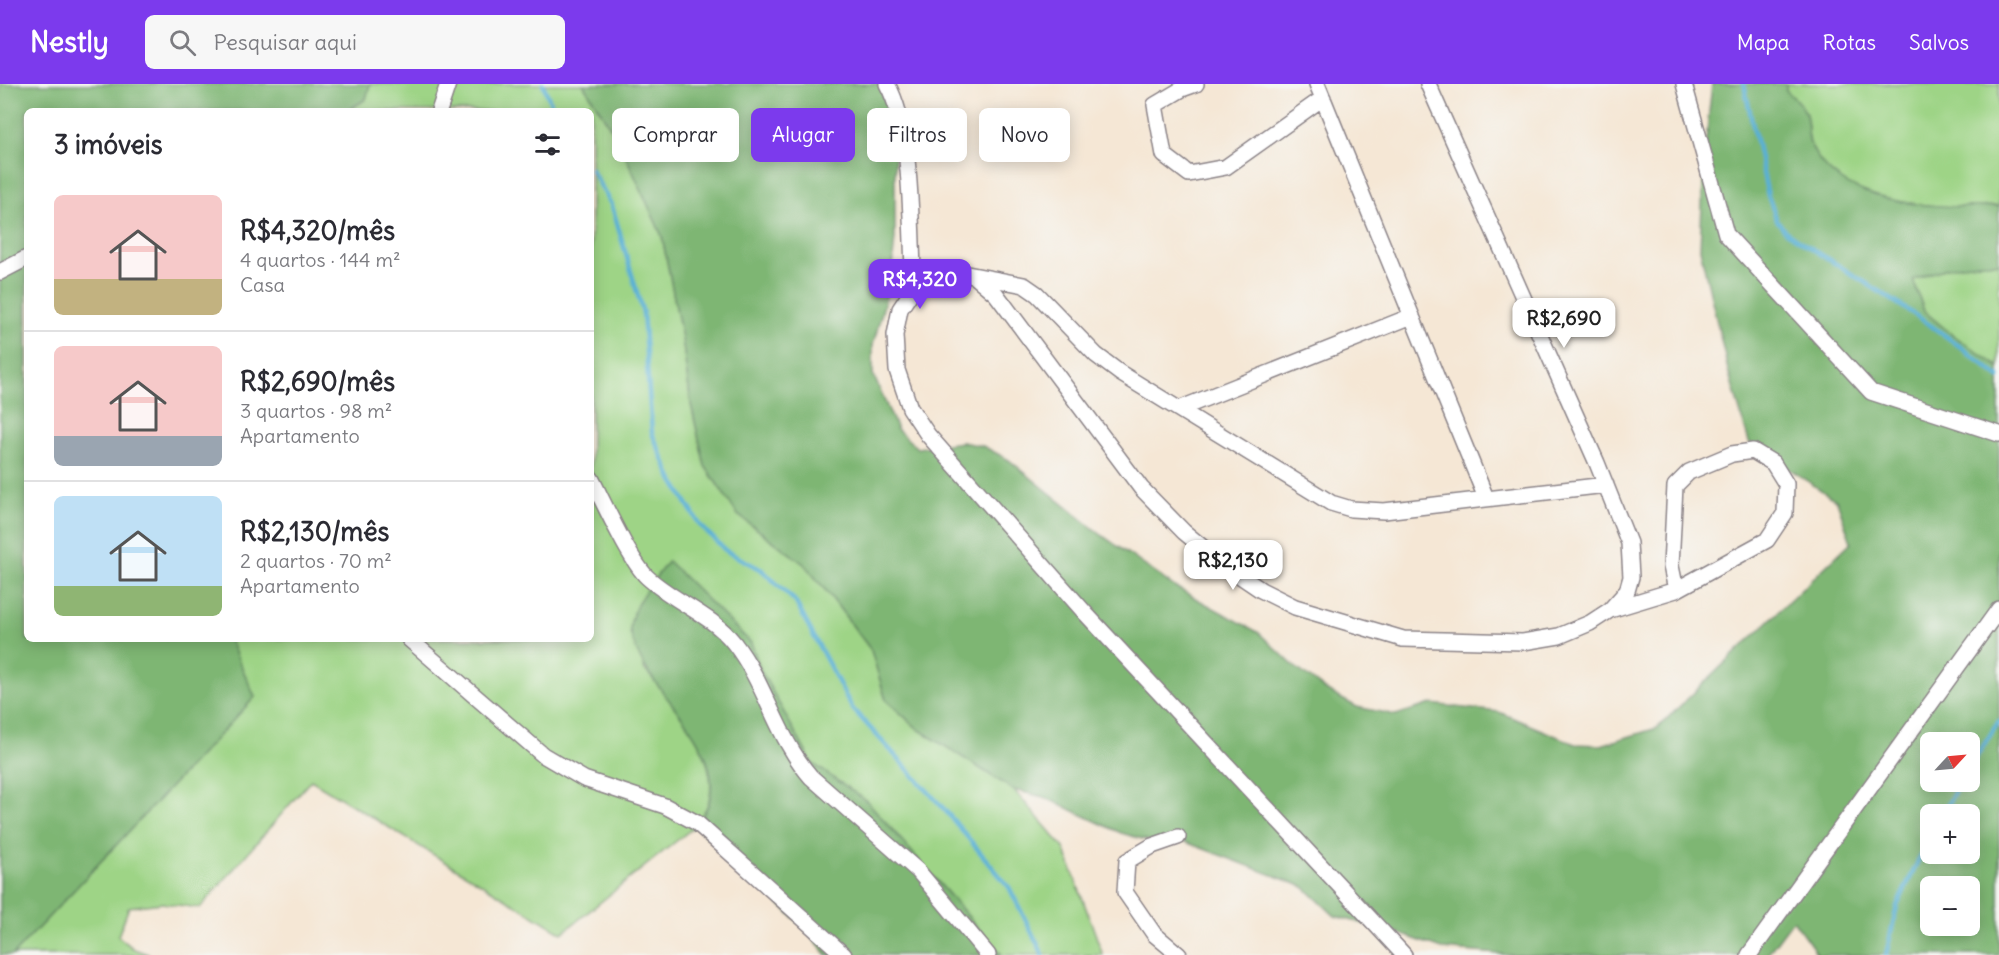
<!DOCTYPE html>
<html lang="pt">
<meta charset="utf-8">
<style>
:root{--surface:#fff;--page:#f7f7f7;--text:#2b2b33;--muted:#7c7c81;--line:#e1e1e2;--accent:#7c3aed}
body{margin:0;font-family:Delius,sans-serif;background:var(--page);color:var(--text);height:100vh;display:flex;flex-direction:column;font-size:22px;white-space:nowrap}
*{box-sizing:border-box;margin:0}
p{font-size:20px;color:var(--muted)}
.icon{flex:none;width:33px;height:33px;fill:none;stroke:currentColor;stroke-width:2;stroke-linecap:round;stroke-linejoin:round}
.map{position:relative;flex:1;overflow:hidden}
.panel{position:absolute;left:24px;top:24px;width:570px;height:534px;display:flex;flex-direction:column;background:var(--surface);border-radius:9px;box-shadow:0 3px 15px #0003}
.panel>*{flex:none}
.top-card{position:absolute;left:612px;top:24px;width:570px;height:54px;display:flex;gap:12px}
.needle{width:39px;rotate:64deg}
.buttons{position:absolute;left:1920px;top:648px;display:grid;gap:12px}
.buttons a{display:grid;place-items:center;width:60px;height:60px;border-radius:9px;background:var(--surface);box-shadow:0 3px 15px #0003;font-size:30px}
.price{position:absolute;translate:-50% -51px;padding:0 14px;border-radius:12px;background:#fff;color:#222;font-size:20px;line-height:39px;filter:drop-shadow(0 2px 3px #0008)}
.price::after{content:'';position:absolute;left:50%;top:36px;width:18px;height:14px;margin-left:-9px;background:inherit;clip-path:polygon(0 0,100% 0,50% 100%)}
.price.selected{background:var(--accent);color:#fff}
ul{padding:0;list-style:none}
li{display:flex;align-items:center;gap:18px;height:150px;padding:0 30px}
li+li{border-top:2px solid var(--line)}
li span{display:grid;place-items:center;flex:none;width:168px;height:120px;border-radius:9px;color:#555}
li>.icon{margin-inline-start:auto}
span .icon{width:72px;height:72px;fill:#fffc;stroke-width:1}
li b{font-size:26px}
h2{display:flex;justify-content:space-between;align-items:center;height:72px;padding:0 30px;font-size:26px}
.tag{padding:0 21px;border-radius:9px;background:var(--surface);box-shadow:0 3px 15px #0003;font-size:21px;line-height:54px}
.tag.selected{background:var(--accent);color:#fff}
header{display:flex;align-items:center;gap:36px;box-sizing:border-box;height:84px;padding:0 30px;background:var(--accent);color:#fff}
header strong{font-size:28px}
nav{display:flex;gap:33px;margin-inline-start:auto;font-size:21px}
.search{width:420px;height:54px;background:var(--page);display:flex;align-items:center;gap:15px;box-sizing:border-box;padding:0 21px;border-radius:9px;color:var(--muted);font-size:22px}
.map>svg:first-child{display:block}
.green{fill:#9ed486;stroke:#607b60;stroke-width:1.5}
.forest{fill:#7eb673;stroke:#506c57;stroke-width:1.5;fill-rule:evenodd}
.lines{fill:none;stroke-linecap:round;stroke-linejoin:round}
.stream{stroke:#59b0d6;stroke-width:4.5}
.minor-casing{stroke:#8c8488;stroke-width:18}
.minor{stroke:#fff;stroke-width:15}
</style>
<header>
<strong>Nestly</strong>
<div class="search"><svg class="icon" aria-label="search" viewBox="0 0 24 24"><circle cx="10" cy="10" r="6"/><path d="M15 15l6 6"/></svg>Pesquisar aqui</div>
<nav><a>Mapa</a><a>Rotas</a><a>Salvos</a></nav>
</header>
<div class="map">
<svg width="1999" height="871" viewBox="0 0 1999 871">
<rect width="100%" height="100%" fill="#f6f6f2"/>
<filter id="ink" filterUnits="userSpaceOnUse"><feTurbulence type="fractalNoise" baseFrequency=".0167" numOctaves="2"/><feDisplacementMap in="SourceGraphic" scale="12" xChannelSelector="R" yChannelSelector="G"/><feConvolveMatrix kernelMatrix="1 2 1 2 8 2 1 2 1" color-interpolation-filters="sRGB"/></filter>
<filter id="wash" filterUnits="userSpaceOnUse"><feTurbulence type="fractalNoise" baseFrequency=".008" numOctaves="4" result="noise"/><feDisplacementMap in="SourceGraphic" scale="24" xChannelSelector="R" yChannelSelector="G"/><feGaussianBlur stdDeviation="1.35" result="paint"/><feColorMatrix in="noise" values="0 0 0 0 0 0 0 0 0 0 0 0 0 0 0 0 0 1.4 0 .05"/><feComposite in="paint" operator="in"/></filter>
<g filter="url(#wash)">
<rect width="100%" height="100%" fill="#f5e7d5"/>
<path class="green" d="M370,0H583L618,55L662,152L682,254L691,320L705,382L738,431L804,480L831,513L871,566L886,616L918,645L1014,706L1064,764L1103,871H1002L868,718L812,679L761,587L751,559L668,478L644,585C672,616 721,672 709,717C707,726 700,734 695,742L562,849L311,696L200,824L162,819L129,823L118,852L134,865L151,871H13L254,613L229,555H591V27H347L366,15Z
M1786,0H1999V122C1942,125 1839,124 1811,62C1806,51 1810,36 1804,26C1800,19 1791,12 1785,6Z
M1983,178L1999,179V283L1950,249L1924,227L1913,196L1946,182Z"/>
<path class="forest" d="M0,0H370L366,15L347,27H27V555H229L255,613L13,871H0Z
M583,0H880L895,56V154L891,195L873,261V290L897,345L917,364L962,358L983,362L1009,376L1099,449L1175,503L1258,548L1294,582L1327,607L1357,623L1396,631L1431,620L1499,628L1575,660L1601,661L1657,644L1851,458L1837,417L1749,358L1728,286L1700,165L1704,75L1712,0H1786V6C1791,12 1801,19 1804,26C1810,36 1806,52 1811,62C1840,124 1941,125 1999,122V179C1967,177 1942,184 1913,196L1924,227L1950,249L1999,283V871H1818L1793,836L1767,871H1510L1442,865L1398,849L1335,832L1304,803L1180,756L1153,758L1121,749L1044,713L1014,706L918,645L886,616L871,566L831,513L804,480L738,431L705,382L691,320L682,254L662,152L618,55ZM1930,658H1970V698H1930ZM1930,730H1970V770H1930ZM1930,802H1970V842H1930Z
M668,477L751,559L761,587L812,679L868,718L1002,871H827L806,845L695,742C700,734 707,726 709,718C725,661 654,612 636,565C634,559 629,550 630,544C633,517 653,498 668,477Z"/>
<g class="lines">
<path class="stream" d="M543,0L554,27
M1744,0L1768,112L1777,136L1785,147C1857,195 1932,237 1999,293
M591,85L612,122L643,229L652,349L672,395L700,441L726,467L762,486L795,517L852,624L944,725L1009,803L1043,871
M1970,683L1999,637
M1942,730L1960,698
M1886,871L1897,822L1930,752"/>
</g>
</g>
<g filter="url(#ink)">
<g class="lines">
<defs>
<path id="minor" d="M887,0C914,48 910,147 914,204
M1196,0L1182,5L1155,21L1164,71L1189,90L1226,83L1323,14
M1317,0L1486,414
M1684,0L1726,150L1871,308L1999,350
M439,27L448,0
M0,188L27,174
M977,194L996,210L1141,404L1184,448L1224,481L1261,506L1295,523L1403,555L1523,558L1559,552L1590,539L1610,526L1627,507L1631,493L1629,459L1597,379L1428,0
M1179,325L1412,232
M591,394C604,419 629,475 647,493C674,518 711,530 734,559C766,600 776,653 811,693L918,787L988,871
M1610,526L1676,506L1767,456L1785,429L1786,400L1773,379L1753,367L1732,370L1689,388L1675,402L1671,482L1676,506
M409,555L543,671L584,695L665,722L697,739L844,871
M1178,753L1152,762L1127,777L1125,808L1154,850L1179,871
M1404,871L1086,530L928,351L910,324L897,286L895,251L900,225L914,204L938,189L957,188L1024,201L1037,210L1096,271L1120,289L1331,419L1351,425L1384,427L1606,401
M1749,871L1999,525"/>
</defs>
<use href="#minor" class="minor-casing"/>
<use href="#minor" class="minor"/>
</g>
</g>
</svg>
<div class="buttons">
<a><svg class="needle" viewBox="-14 -14 28 28"><path d="M0-13l5 13h-10z" fill="#e53935"/><path d="M0 13l5-13h-10z" fill="#7c7c81"/></svg></a>
<a>+</a>
<a>−</a>
</div>
<b class="price selected" style="left:920px;top:226px">R$4,320</b>
<b class="price" style="left:1564px;top:265px">R$2,690</b>
<b class="price" style="left:1233px;top:507px">R$2,130</b>
<div class="top-card">
<a class="tag">Comprar</a>
<a class="tag selected">Alugar</a>
<a class="tag">Filtros</a>
<a class="tag">Novo</a>
</div>
<section class="panel">
<h2>3 imóveis<svg class="icon" aria-label="filters" viewBox="0 0 24 24"><path d="M4 7h16M4 17h16"/><circle cx="9" cy="7" r="2"/><circle cx="15" cy="17" r="2"/></svg></h2>
<ul>
<li><span style="background:linear-gradient(#f6c9c9 70%,#c2b280 0)"><svg class="icon" aria-label="home" viewBox="0 0 24 24"><path d="M3 11l9-7 9 7M6 9v11h12V9"/></svg></span><div><b>R$4,320/mês</b><p>4 quartos · 144 m²</p><p>Casa</p></div></li>
<li><span style="background:linear-gradient(#f6c9c9 75%,#9aa5b1 0)"><svg class="icon" aria-label="home" viewBox="0 0 24 24"><path d="M3 11l9-7 9 7M6 9v11h12V9"/></svg></span><div><b>R$2,690/mês</b><p>3 quartos · 98 m²</p><p>Apartamento</p></div></li>
<li><span style="background:linear-gradient(#bfe0f5 75%,#8fb573 0)"><svg class="icon" aria-label="home" viewBox="0 0 24 24"><path d="M3 11l9-7 9 7M6 9v11h12V9"/></svg></span><div><b>R$2,130/mês</b><p>2 quartos · 70 m²</p><p>Apartamento</p></div></li>
</ul>
</section>
</div>
